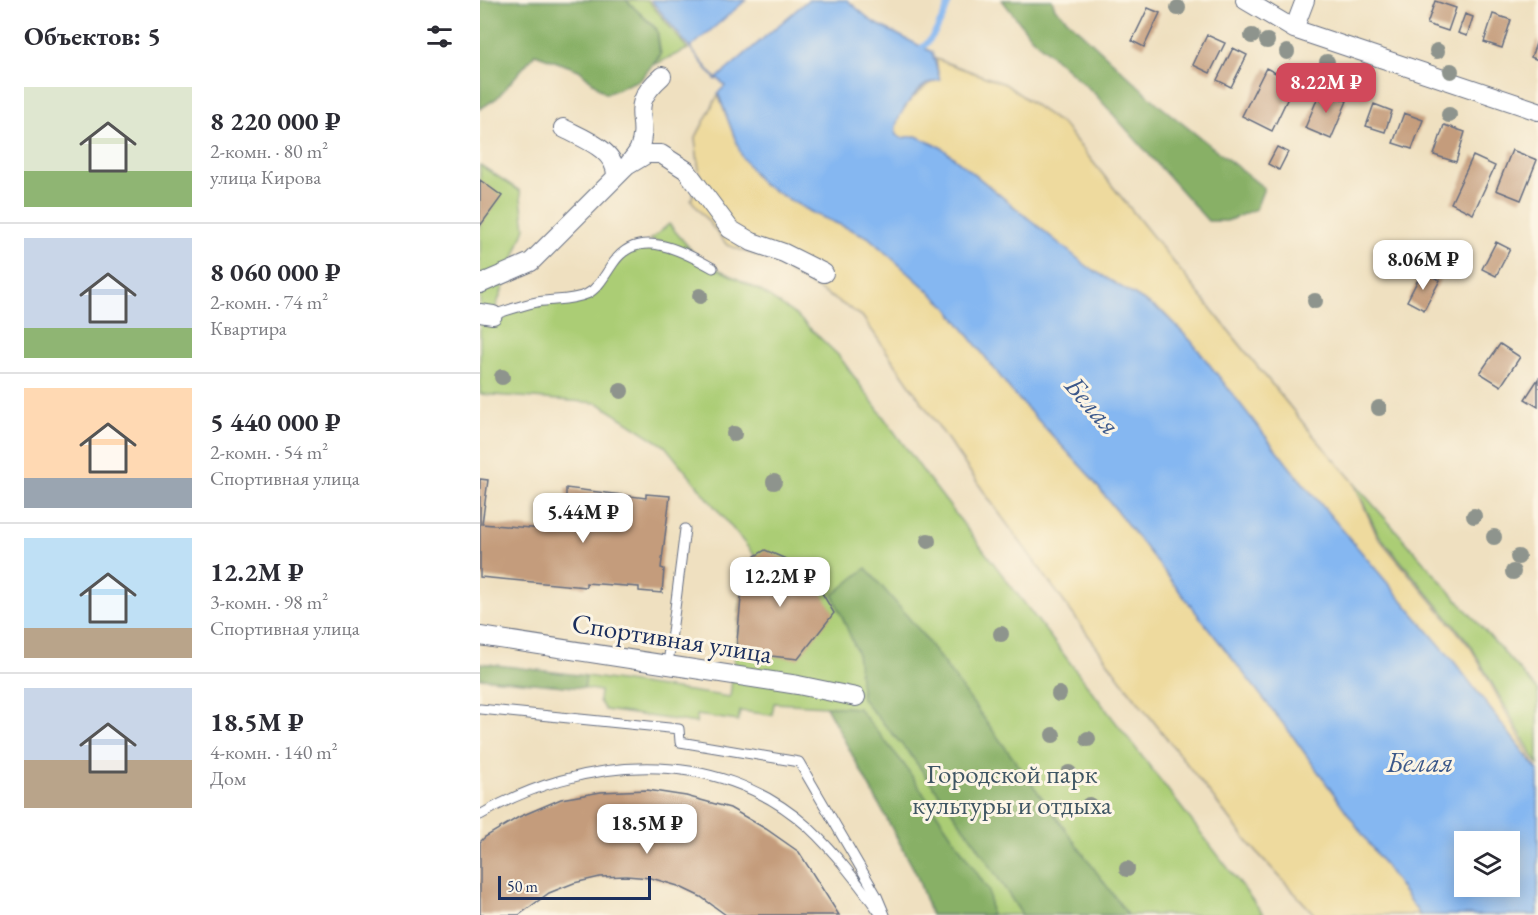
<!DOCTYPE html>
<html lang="ru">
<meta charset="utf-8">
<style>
:root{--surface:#fff;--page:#f2f2f3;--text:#2b2b33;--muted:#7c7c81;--line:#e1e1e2;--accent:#d1495b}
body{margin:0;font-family:"EB Garamond",serif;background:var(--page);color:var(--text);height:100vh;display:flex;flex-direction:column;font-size:22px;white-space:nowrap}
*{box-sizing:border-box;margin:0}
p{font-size:20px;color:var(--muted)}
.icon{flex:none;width:33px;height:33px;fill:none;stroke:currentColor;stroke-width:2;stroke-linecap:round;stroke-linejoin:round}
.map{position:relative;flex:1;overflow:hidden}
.sheet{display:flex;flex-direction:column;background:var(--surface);width:480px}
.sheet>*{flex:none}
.buttons{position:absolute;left:974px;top:831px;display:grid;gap:12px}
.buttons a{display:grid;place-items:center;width:66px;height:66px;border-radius:0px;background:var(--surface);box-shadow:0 3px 15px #0003;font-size:30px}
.scale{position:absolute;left:18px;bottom:15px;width:153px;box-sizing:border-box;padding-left:6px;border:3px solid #1b2f5e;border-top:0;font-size:16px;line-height:21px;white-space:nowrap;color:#1b2f5e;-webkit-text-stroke:4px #fcf5e5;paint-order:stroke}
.price{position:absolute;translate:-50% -51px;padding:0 14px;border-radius:12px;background:#fff;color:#222;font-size:20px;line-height:39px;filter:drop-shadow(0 2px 3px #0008)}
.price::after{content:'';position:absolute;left:50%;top:36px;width:18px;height:14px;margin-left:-9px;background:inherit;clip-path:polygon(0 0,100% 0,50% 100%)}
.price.on{background:var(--accent);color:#fff}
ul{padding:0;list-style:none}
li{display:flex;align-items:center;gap:18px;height:150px;padding:0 24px}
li+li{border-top:2px solid var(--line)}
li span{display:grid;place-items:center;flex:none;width:168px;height:120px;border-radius:0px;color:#555}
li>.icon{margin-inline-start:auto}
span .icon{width:72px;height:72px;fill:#fffc;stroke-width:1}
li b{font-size:26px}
h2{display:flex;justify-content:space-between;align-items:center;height:72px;padding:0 24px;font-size:26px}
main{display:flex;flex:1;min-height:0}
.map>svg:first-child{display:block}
.green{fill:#abcd75;stroke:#637e6a;stroke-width:1.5}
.forest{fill:#88b066;stroke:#527062;stroke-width:1.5}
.sand{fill:#eeda9e;stroke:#84847e;stroke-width:1.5}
.water{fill:#85b7f1;stroke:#5073a8;stroke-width:1.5;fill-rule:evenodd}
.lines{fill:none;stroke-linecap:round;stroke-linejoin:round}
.stream{stroke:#85b7f1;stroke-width:6}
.building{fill:#c49c7b}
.lane-casing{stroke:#656d80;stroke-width:11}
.street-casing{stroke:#656d80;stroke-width:20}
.lane{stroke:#fff;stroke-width:9}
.street{stroke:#fff;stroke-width:18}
.tree{fill:#8e948d}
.labels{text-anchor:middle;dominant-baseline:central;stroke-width:6;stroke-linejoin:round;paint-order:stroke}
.street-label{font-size:27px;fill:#1b2f5e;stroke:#fcf5e5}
.park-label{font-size:27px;fill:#3f5664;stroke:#fcf5e5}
.water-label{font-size:28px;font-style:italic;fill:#3b588a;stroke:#fcf5e5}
</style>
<main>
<section class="sheet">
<h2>Объектов: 5<svg class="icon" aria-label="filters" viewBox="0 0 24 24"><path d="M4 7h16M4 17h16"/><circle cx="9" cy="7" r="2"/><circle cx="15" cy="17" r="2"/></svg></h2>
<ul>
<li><span style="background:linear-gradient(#dfe7d0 70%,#8fb573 0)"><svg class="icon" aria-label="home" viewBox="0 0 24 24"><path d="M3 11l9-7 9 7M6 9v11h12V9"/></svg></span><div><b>8 220 000 ₽</b><p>2-комн. · 80 m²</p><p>улица Кирова</p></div></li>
<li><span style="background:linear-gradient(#c9d6e8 75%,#8fb573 0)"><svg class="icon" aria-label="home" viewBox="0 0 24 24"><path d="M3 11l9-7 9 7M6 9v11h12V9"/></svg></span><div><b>8 060 000 ₽</b><p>2-комн. · 74 m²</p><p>Квартира</p></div></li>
<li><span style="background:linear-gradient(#ffd9b3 75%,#9aa5b1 0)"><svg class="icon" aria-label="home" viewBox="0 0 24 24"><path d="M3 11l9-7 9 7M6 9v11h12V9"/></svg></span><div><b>5 440 000 ₽</b><p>2-комн. · 54 m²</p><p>Спортивная улица</p></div></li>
<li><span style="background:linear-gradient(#bfe0f5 75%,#b9a48a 0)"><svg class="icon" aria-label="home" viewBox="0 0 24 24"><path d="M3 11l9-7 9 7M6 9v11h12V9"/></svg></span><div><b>12.2M ₽</b><p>3-комн. · 98 m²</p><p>Спортивная улица</p></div></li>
<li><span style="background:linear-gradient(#c9d6e8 60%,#b9a48a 0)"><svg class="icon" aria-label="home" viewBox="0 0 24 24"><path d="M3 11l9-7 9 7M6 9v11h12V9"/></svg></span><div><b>18.5M ₽</b><p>4-комн. · 140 m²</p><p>Дом</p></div></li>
</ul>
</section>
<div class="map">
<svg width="1058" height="915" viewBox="0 0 1058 915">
<rect width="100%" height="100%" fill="#fcf5e5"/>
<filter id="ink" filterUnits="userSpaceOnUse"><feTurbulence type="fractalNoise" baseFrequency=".0167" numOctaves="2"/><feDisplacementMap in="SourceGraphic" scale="12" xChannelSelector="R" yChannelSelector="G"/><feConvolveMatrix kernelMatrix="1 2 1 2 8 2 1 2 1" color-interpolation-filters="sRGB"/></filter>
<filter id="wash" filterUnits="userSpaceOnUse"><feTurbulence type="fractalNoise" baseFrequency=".008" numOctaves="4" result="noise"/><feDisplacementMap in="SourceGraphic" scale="24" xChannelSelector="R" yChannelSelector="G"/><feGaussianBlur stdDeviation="1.35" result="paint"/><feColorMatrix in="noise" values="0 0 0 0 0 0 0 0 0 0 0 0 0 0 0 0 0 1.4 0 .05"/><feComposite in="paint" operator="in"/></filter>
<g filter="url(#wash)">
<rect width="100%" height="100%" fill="#efe0c0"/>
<path class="green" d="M146,0H168L208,49L173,65L181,55L177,29Z
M0,165L40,191L45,228L13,315L109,293L155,245L203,251L279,290L317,316L359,356L448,478L784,915H451L436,873L346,706L294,703L292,715L260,711L258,721L217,715L216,723L125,710L119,701L120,691L104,688L106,676L250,697L263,577L275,556L185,446L118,403L0,394Z
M189,224L212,251L191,244L170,240Z
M874,483L1058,691V765L990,644L898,534Z"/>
<path class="forest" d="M0,0H146L177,30L180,55L161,79L126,94L99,70L55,54L17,98L0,109Z
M522,0H572L575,8L679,105L784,188L776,209L747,221H728L615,94L551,37Z
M386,568L440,631L648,915H542L496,844L429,753L382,699L377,652L353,595Z
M0,663L106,676L104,688L0,678Z
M346,706L378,708L423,763L509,891L511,915H451L436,873Z"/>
<path class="sand" d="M456,59L525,84L584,126L832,434L873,481L897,536L991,648L1058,771L975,663L812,470L711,341L683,312L608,267L462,148L436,136L421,138L416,135C411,114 442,86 459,79Z
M238,95L262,156L282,184L333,213L388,237L467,307L533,393L608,474L812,735L940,915H835L771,846L641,680L511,502L382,316L292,261L247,245L211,200L220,178L215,139Z"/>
<path class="water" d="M171,0H266L210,48L236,79L328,0H367L393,22L452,52L460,80C455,81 449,82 445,85C434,92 412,121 416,135L421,138L436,136L462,148L608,267L682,312L711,341L812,470L975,663L1058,771V915H940L812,735L608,474L533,393L467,307L388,237L333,213L282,184L262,157L238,93L245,86L238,78L236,80ZM984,842H1029V886H984Z"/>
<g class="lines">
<path class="stream" d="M437,51C452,44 465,15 470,0"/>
</g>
<g id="blocks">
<path class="building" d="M955,1L976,8L968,31L947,24Z
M668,8L680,13L664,47L652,41Z
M985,14L993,17L987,36L978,33Z
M1013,14L1031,20L1022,48L1004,42Z
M727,35L745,43L730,73L713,65Z
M1058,38V60L1051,57Z
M753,48L767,55L751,87L737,80Z
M786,68L815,83L792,131L762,116Z
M841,90L867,101L851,139L825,128Z
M894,104L912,111L905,132L886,126Z
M924,113L943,120L932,149L913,143Z
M964,125L985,132L976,162L954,155Z
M797,147L808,152L799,170L788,164Z
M1032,150L1057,160L1041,200L1016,190Z
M993,156L1015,166L993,214L971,203Z
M0,180L22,196L0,226Z
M1016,242L1030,249L1016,276L1002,269Z
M942,272L960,280L944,310L927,301Z
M1020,344L1040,357L1021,386L1000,373Z
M1058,379V407L1045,399Z
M0,479L8,480L2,524L86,531V488L166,498V494L190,496L181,568L184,569L182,593L159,591V587L106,583V587L0,577Z
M285,550L327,568L354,613L318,659L256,652L263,577L275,556Z
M167,790L206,796L250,808L286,829L319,852L359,915H246L221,897L198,886L171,878L146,876L120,877L94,883L69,893L39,915H0V842L5,837L39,817L81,799L121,792Z"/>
</g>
</g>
<g filter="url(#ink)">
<use href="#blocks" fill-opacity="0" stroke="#656d80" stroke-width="1.5"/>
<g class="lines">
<defs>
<path id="lane" d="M13,315C28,310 42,305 57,302C75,299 91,301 107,294C119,288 126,273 134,262C159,227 203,251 233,268
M188,664L205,529
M0,709L199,729L200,742L319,762L397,896L405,915
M0,815C100,756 236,744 328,827C356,853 379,884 401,915"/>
<path id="street" d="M765,0L814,29L1058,111
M814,29L825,0
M83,128C104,139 137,150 136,177
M148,165C151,160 157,154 159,149C171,116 145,109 182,76
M0,284L51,262L147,166L167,154H181L206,170L250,229L272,242L304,253L344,273
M0,313L13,315
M0,636L318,685L376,697"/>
</defs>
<use href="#lane" class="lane-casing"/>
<use href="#street" class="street-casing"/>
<use href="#lane" class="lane"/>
<use href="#street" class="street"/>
</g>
<g class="tree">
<circle cx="698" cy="8" r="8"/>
<circle cx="772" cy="36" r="8"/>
<circle cx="787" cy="41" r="8"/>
<circle cx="957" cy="51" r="8"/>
<circle cx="807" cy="52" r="8"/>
<circle cx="847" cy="62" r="8"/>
<circle cx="971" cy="71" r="8"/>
<circle cx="869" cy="74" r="8"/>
<circle cx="969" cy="115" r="8"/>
<circle cx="220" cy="296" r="8"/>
<circle cx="835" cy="301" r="8"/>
<circle cx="22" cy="377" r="8"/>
<circle cx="141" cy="391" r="8"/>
<circle cx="899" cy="408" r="8"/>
<circle cx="254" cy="434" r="8"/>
<circle cx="294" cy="482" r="8"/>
<circle cx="994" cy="516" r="8"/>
<circle cx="1014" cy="537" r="8"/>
<circle cx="448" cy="541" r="8"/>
<circle cx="1038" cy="557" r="8"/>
<circle cx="1033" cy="572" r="8"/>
<circle cx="521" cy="634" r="8"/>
<circle cx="579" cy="694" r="8"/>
<circle cx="573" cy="735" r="8"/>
<circle cx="608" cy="739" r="8"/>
<circle cx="589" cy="773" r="8"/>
<circle cx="609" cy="805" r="8"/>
<circle cx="647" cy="869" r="8"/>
</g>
</g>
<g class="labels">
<g class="street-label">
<text transform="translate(192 638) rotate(9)">Спортивная улица</text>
</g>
<g class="park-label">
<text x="532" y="773">Городской парк<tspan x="532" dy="31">культуры и отдыха</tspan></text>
</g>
<g class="water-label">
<text transform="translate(613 405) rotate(49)">Белая</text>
<text x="940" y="762">Белая</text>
</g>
</g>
</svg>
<div class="buttons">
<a><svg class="icon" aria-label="layers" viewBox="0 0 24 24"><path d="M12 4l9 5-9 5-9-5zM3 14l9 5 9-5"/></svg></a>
</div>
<div class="scale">50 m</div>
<b class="price on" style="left:846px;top:114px">8.22M ₽</b>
<b class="price" style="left:943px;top:291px">8.06M ₽</b>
<b class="price" style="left:103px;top:544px">5.44M ₽</b>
<b class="price" style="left:300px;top:608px">12.2M ₽</b>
<b class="price" style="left:167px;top:855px">18.5M ₽</b>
</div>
</main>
